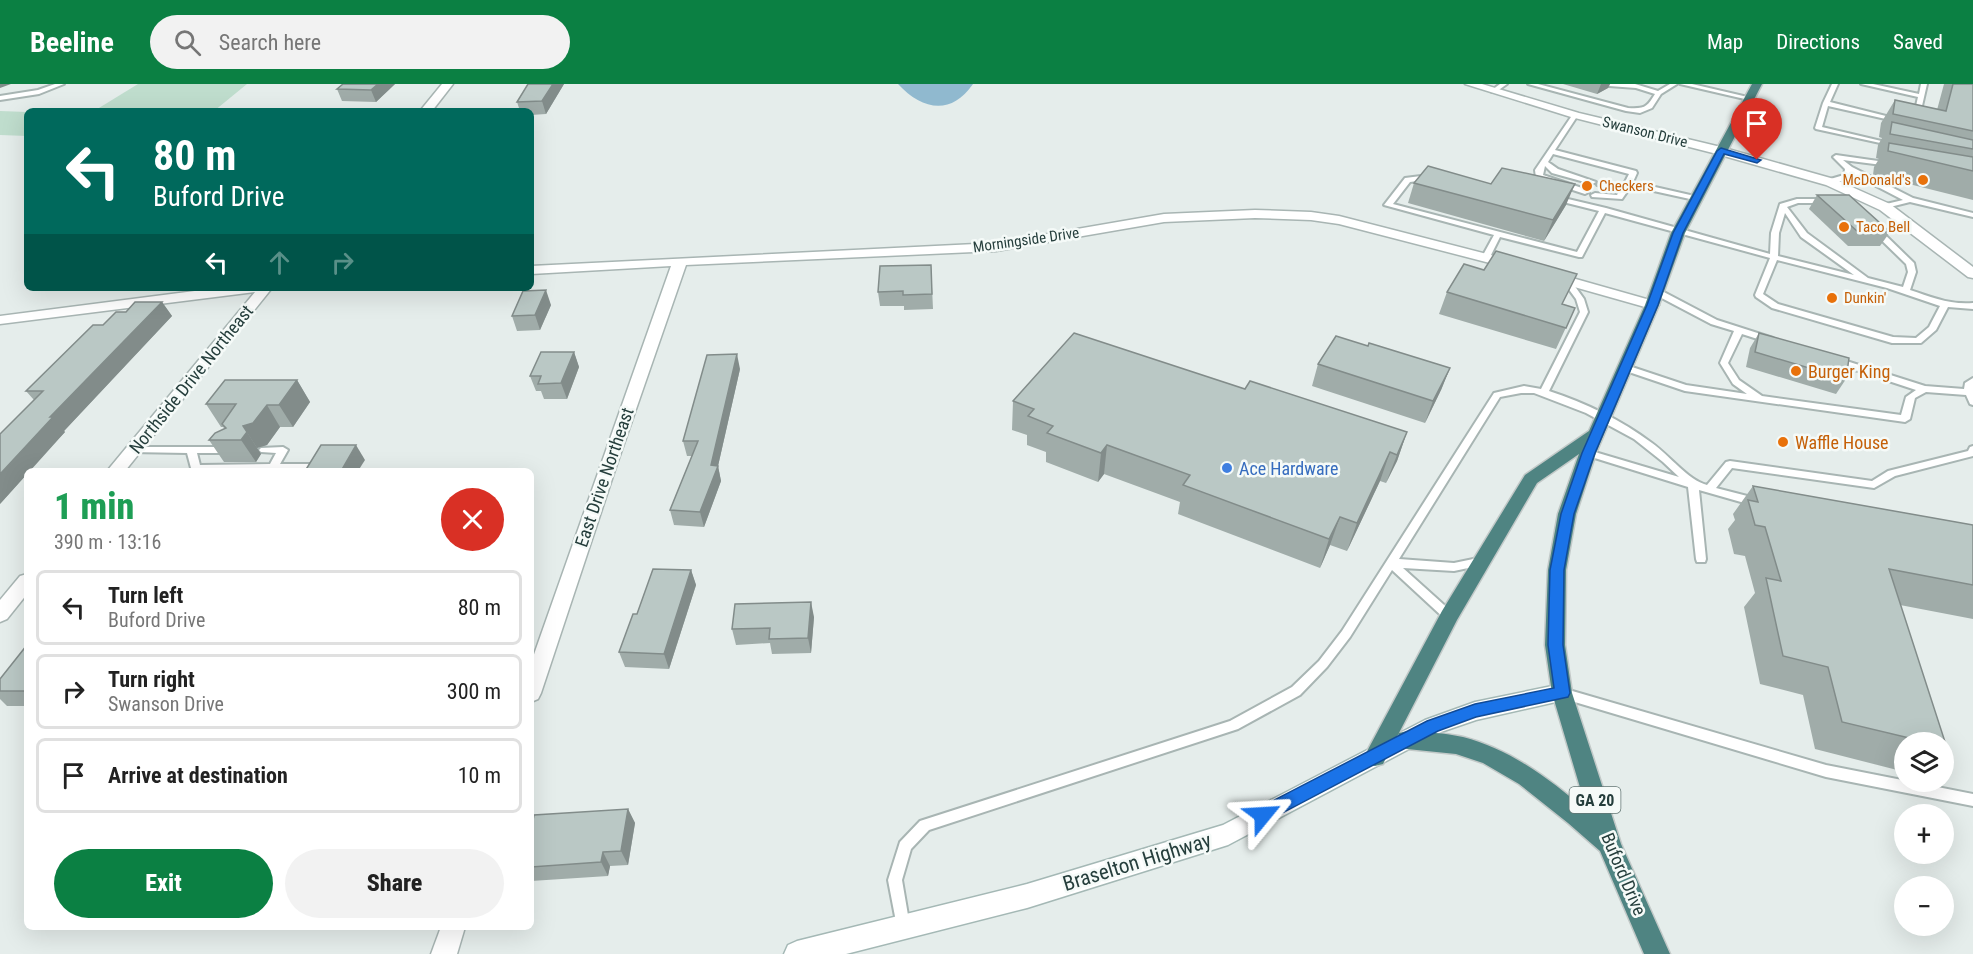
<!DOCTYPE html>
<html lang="en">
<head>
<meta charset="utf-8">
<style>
	body { margin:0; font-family:"Roboto Condensed",sans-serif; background:#f2f2f2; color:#222; height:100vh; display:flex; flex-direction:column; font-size:22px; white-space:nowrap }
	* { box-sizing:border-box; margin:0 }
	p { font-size:20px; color:#767676 }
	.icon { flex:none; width:33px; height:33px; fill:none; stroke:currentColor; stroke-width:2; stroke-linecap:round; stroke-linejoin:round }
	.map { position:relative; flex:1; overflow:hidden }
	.details { position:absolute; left:24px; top:384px; width:510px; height:462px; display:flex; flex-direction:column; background:#fff; border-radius:9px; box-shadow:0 6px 24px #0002 }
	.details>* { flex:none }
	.top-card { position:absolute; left:24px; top:24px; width:510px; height:183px; border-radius:9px; box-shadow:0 6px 24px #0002; background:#00695c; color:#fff; overflow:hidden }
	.controls { position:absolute; left:1894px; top:648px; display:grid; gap:12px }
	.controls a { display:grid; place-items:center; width:60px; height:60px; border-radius:50%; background:#fff; box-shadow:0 6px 24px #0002; font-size:30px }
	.pin { position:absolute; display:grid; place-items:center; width:51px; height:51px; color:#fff; margin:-62px -26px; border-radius:50% 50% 50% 0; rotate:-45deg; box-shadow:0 0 6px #0007 }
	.pin .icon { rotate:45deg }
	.me { position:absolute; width:66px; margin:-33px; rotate:63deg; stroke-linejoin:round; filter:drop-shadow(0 0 4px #0008) }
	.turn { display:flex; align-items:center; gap:21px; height:126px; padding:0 30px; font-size:27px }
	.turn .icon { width:78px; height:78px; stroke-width:2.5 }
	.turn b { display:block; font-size:42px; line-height:51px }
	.lanes { display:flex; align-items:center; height:57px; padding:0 30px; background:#0003; justify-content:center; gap:30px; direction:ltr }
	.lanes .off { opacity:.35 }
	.round { display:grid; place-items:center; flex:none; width:63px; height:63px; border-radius:32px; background:#f2f2f2 }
	.summary { display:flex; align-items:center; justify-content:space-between; height:102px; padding:0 30px }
	h1 { font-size:36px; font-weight:800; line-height:45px; color:#1e9e55 }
	.action { display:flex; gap:12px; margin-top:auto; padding:12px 30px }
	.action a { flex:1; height:69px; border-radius:36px; background:#0b8043; color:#fff; font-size:24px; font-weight:800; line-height:69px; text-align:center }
	.action a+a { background:#f2f2f2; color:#222 }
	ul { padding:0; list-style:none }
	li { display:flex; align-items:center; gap:18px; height:75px; margin:0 12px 9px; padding:0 18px; border:3px solid #e0e0e0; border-radius:9px }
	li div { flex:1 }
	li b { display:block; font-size:22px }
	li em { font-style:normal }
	header { display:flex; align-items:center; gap:36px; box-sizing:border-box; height:84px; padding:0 30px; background:#0b8043; color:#fff }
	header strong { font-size:28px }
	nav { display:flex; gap:33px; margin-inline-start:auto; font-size:21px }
	.search { width:420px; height:54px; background:#f2f2f2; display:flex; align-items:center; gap:15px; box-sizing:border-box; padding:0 21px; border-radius:33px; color:#767676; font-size:22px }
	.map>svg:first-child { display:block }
</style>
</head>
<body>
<header>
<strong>Beeline</strong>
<div class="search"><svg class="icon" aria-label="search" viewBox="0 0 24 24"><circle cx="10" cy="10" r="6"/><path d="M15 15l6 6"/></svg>Search here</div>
<nav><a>Map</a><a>Directions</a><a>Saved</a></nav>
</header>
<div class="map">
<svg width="1973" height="870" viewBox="0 0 1973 870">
	<rect width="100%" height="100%" fill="#e5edeb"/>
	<g fill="#bfddcd">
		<polygon points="138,0 247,0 214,27 94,27"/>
		<polygon points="0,27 27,28 27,52 0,51"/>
	</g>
	<path fill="#90b9cf" d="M898 0H973C951 32 922 26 898 0Z"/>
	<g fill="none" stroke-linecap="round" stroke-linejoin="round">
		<g stroke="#a8b5b3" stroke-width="4">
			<g id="service">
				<polygon points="55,0 64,0 39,10 0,16 0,12 38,6"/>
				<polygon points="1500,0 1507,0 1496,8 1492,8 1492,6"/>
				<path d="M1528 0H1538L1628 24C1645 25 1647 23 1655 10L1636 4 1609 2 1606 0H1635L1658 7 1670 0H1677L1661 10 1652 24 1640 29 1626 27Z"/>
				<polygon points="1680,0 1692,0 1752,14 1749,16"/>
				<polygon points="1832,0 1838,0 1830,18 1902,36 1899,38 1828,22 1822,43 1894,60 1894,62 1816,45 1815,44 1823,19"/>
				<polygon points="1861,0 1873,0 1919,10 1921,0 1927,0 1919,35 1916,37 1913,35 1918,13"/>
				<polygon points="1575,29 1578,31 1555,66 1636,87 1637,89 1633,98 1699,113 1699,117 1631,102 1622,115 1592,113 1591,111 1595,109 1617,111 1620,106 1597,101 1601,99 1623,102 1629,90 1553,70 1548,78 1558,85 1596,98 1592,100 1552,89 1545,82 1543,91 1588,106 1589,108 1585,110 1536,94 1535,86 1573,30"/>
				<polygon points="1836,71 1892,79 1894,80 1890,82 1843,76 1852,83 1913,114 1973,129 1973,133 1910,118 1882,125 1882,121 1903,116 1851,89 1850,94 1833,100 1827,100 1827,96 1844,91 1845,85 1833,73"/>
				<path d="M1429 91 1433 93 1432 95 1410 98 1393 120 1577 168 1599 127 1551 115V111L1606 124 1770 170 1771 149 1780 120 1797 115H1826L1830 117 1829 119H1798L1787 123 1807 149 1868 194 1903 203 1908 188 1906 180 1870 145 1877 143 1914 179 1916 188 1910 206C1931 213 1950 221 1973 219V225L1948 223 1936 246 1921 259H1892L1772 224 1756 213 1755 211 1770 174 1605 129 1582 173H1579L1500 153 1490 173 1486 175 1482 173 1494 151 1384 121 1405 94ZM1785 129 1801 153 1854 191 1778 172 1779 149ZM1777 176 1887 204 1940 222 1929 243 1916 254 1893 253 1778 220 1763 210Z"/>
				<path d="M1563 194H1569L1584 215 1588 228 1549 307C1586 319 1621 336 1652 359 1670 372 1688 396 1707 401L1726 378 1730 377 1872 397 1888 387 1968 367 1970 363 1973 362V372L1895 392 1874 404 1732 384 1716 404 1759 415 1760 418 1755 422 1699 406 1706 475 1705 478H1697L1696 475 1688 403 1585 371 1583 369 1588 366 1679 393 1663 378 1634 355 1586 329 1534 309H1521L1500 313 1399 475 1454 479 1483 473 1487 474 1488 477 1487 480 1454 487 1403 484 1453 529 1455 532 1453 535H1445L1392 486 1350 553 1327 583 1300 611 1238 645 929 746 911 765 902 796 910 843 908 848 903 850 898 848 888 796 900 758 920 737 1230 637 1292 603 1319 577 1342 547 1494 309 1524 302 1541 305 1580 228 1576 215 1562 196Z"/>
				<polygon points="1654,206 1660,206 1717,236 1773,254 1774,256 1770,259 1742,250 1728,279 1739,296 1762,312 1901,331 1906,313 1916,306 1834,279 1833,277 1834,275 1837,274 1925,302 1964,305 1965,299 1973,294 1973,321 1970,320 1966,311 1926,308 1915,314 1910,335 1905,338 1685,307 1623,286 1621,284 1626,281 1686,301 1747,310 1733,300 1720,279 1734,247 1711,240 1654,210"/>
				<polygon points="133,363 229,363 234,366 229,369 197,369 200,381 270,380 276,369 261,368 259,366 261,364 283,363 288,366 280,380 313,380 318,383 313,386 195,387 191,384 187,369 130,368 128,366 130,364"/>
				<polygon points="1562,604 1826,681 1973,710 1973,722 1826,693 1558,613 1556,609 1558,605"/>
			</g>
		</g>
		<g stroke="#a8b5b3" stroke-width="3">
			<g id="minor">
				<polygon points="442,0 453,0 432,27 420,27"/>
				<polygon points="1721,63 1834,95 1890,120 1973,183 1973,194 1968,193 1880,126 1826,101 1717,70 1715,67"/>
				<polygon points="1255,126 1311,128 1339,132 1518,178 1520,181 1513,185 1339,140 1311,136 1255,134 1164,138 996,167 686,181 617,380 541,609 538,615 531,618 531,579 671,182 531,190 531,182 996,159 1164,130"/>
				<polygon points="1551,188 1657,218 1659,221 1652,225 1546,195 1544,192 1546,189"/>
				<polygon points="218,204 272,204 125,387 107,387 255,208 0,240 0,232"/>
				<polygon points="27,490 27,510 7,535 0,538 0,516 20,492"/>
				<polygon points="441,843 465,843 457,870 431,870"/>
			</g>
		</g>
		<g stroke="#a8b5b3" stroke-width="3">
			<polygon id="tertiary" points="1465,0 1482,0 1579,29 1725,64 1727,67 1721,71 1571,33"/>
		</g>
		<g stroke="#a4b8b5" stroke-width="3">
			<polygon id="secondary" points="1562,600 1569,603 1572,609 1569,615 1476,636 1441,648 1228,761 1027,824 846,870 784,870 788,861 797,857 1027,800 1223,741 1425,636 1475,618"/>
		</g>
		<g stroke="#c2c9c8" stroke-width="3">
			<path id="trunk" d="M1752 0H1762L1685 149 1659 221 1596 369 1576 430 1566 486 1565 561 1572 609 1621 760 1670 870H1644L1600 767 1568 739 1519 700 1483 679 1456 670 1407 665 1399 663 1396 656 1399 649 1407 647C1426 648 1445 649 1463 653 1510 665 1550 695 1587 727L1552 609 1545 561 1548 486 1558 430 1579 370 1537 399 1457 536 1383 680 1375 682 1367 680 1364 673 1442 527 1525 391 1589 347 1645 221 1671 149Z"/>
		</g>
		<use href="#service" fill="#fff" fill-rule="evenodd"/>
		<use href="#minor" fill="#fff" fill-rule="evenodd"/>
		<use href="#tertiary" fill="#fff" fill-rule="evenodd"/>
		<use href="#secondary" fill="#fff" fill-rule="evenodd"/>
		<use href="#trunk" fill="#4f8482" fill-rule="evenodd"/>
	</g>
	<g fill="#a0aca9">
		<polygon points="343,0 395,0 376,18 342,17 337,5"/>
		<polygon points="528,0 564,0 546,30 531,31 531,27 520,27 517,18"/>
		<polygon points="1563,0 1610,0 1608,4 1597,10"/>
		<polygon points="1944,0 1973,0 1973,116 1873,91 1874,83 1879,75 1876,74 1878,61 1882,54 1879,53 1881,39 1895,16 1937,26"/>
		<polygon points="1414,99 1491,100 1566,121 1544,157 1408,119"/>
		<polygon points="1817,111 1890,148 1880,162 1848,162 1809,125"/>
		<polygon points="931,181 933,225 904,226 904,222 880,222 878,208"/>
		<polygon points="1484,186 1563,221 1575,224 1556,265 1439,230 1447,208"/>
		<polygon points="162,218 172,232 64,347 65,348 27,387 27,390 0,420 34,316 26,307 103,241 126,228"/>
		<polygon points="551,221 540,246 517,247 512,232"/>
		<polygon points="1759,249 1846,295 1836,310 1746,283 1750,264"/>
		<polygon points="1368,262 1450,284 1441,306 1425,339 1312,302 1318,280"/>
		<polygon points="574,268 579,283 567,315 544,315 541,307 536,307 530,292"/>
		<polygon points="740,285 718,382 721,397 704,443 674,441 670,426 692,372 687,372 683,357"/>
		<polygon points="297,296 310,318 293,343 280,343 267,361 257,364 261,370 256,378 224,378 209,356 225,345 223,343 221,343 206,320"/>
		<polygon points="1245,305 1407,348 1397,377 1386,399 1380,397 1347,467 1330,461 1320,484 1178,430 1180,418 1104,390 1098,398 1046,378 1046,368 1027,361 1027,351 1012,346 1013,317"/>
		<polygon points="1753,402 1973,441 1973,535 1900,521 1947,664 1944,667 1944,658 1905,658 1905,688 1815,665 1803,611 1760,600 1744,523 1755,509 1745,472 1734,470 1728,445 1735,436 1733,430"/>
		<polygon points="691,486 696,501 669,585 625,583 619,568"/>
		<polygon points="814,533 811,569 772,570 770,559 736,561 732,545"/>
		<polygon points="27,561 27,622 7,622 0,615 0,595"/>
		<polygon points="628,725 635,739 628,781 610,782 608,792 531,797 531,746"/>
	</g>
	<g fill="#828c8a">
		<polygon points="0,0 11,0 0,4"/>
		<polygon points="378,0 395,0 376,18 371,6"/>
		<polygon points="553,0 564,0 546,30 542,17"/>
		<polygon points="1601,0 1610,0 1608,4 1597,10"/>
		<polygon points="1575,100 1566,121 1544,157 1553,136"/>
		<polygon points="546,206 551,221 540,246 535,231"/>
		<polygon points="162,218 172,232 64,347 65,348 30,387 27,387 27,390 0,420 0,390 50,333"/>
		<polygon points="574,268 579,283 567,315 561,299"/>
		<polygon points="737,270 740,285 718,382 721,397 704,443 700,428"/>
		<polygon points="1450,284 1441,306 1425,339 1433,317"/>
		<polygon points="297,296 310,318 293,343 279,321"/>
		<polygon points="267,321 280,343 267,361 257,364 243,342"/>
		<polygon points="247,348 261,370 256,378 241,356"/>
		<polygon points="1407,348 1397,377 1386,399 1397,371"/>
		<polygon points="356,361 365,376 358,387 341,387"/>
		<polygon points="1107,361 1104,390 1098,398 1101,369"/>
		<polygon points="1390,368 1380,397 1347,467 1357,439"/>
		<polygon points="1340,433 1330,461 1320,484 1329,455"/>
		<polygon points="691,486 696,501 669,585 664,570"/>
		<polygon points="811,518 814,533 811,569 808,554"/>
		<polygon points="628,725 635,739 628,781 621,767"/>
		<polygon points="603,768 610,782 608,792 601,778"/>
	</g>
	<g fill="#bac8c5" stroke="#828c8a" stroke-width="1.5">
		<polygon points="343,0 378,0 371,6 337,5"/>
		<polygon points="528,0 553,0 542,17 517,18"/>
		<polygon points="1953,0 1973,0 1973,47 1893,30 1895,16 1946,27"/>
		<polygon points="1892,38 1973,56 1973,65 1890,50"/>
		<polygon points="1889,59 1973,73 1973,87 1888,67"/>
		<polygon points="1428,82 1491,100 1502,84 1575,100 1553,136 1414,99"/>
		<polygon points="1817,111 1849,111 1890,148 1857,147"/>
		<polygon points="1496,167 1577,190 1562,220 1575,224 1566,244 1447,208 1464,180 1484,186"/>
		<polygon points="931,181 932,210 903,211 903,207 878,208 880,182"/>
		<polygon points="546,206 535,231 512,232 523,207"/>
		<polygon points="135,218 162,218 50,333 53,333 0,390 0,350 43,307 26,307 93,241 103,241 116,228 126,228"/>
		<polygon points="1074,249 1245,305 1250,297 1407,348 1397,371 1390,368 1357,439 1340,433 1329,455 1183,401 1190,391 1107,361 1101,369 1047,349 1053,342 1028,332 1034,325 1013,317"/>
		<polygon points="1759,249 1849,274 1846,295 1755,268"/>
		<polygon points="1336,252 1368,262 1369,259 1450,284 1433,317 1318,280"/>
		<polygon points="541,268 574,268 561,299 538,300 541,292 530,292"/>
		<polygon points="737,270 711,381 718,382 700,428 670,426 698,357 683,357 707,271"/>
		<polygon points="225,296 297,296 279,321 267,321 253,339 243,342 247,348 241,356 209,356 215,349 226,344 222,340 236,320 206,320"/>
		<polygon points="321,361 356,361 341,387 305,387"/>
		<polygon points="1753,402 1973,441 1973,501 1889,485 1947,664 1944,663 1944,658 1926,658 1842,638 1828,583 1783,572 1766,494 1781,497 1765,443 1755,441 1748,416 1758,418"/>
		<polygon points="653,485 691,486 664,570 619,568 633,530 637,530"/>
		<polygon points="811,518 808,554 769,555 770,544 732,545 735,520"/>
		<polygon points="27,561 27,607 0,607 0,595"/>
		<polygon points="628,725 621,767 603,768 601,778 531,783 531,746 534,731"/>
	</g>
	<polygon fill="#1a73e8" stroke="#114b97" stroke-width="1.5" points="1721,64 1761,76 1757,79 1724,70 1683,149 1658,221 1595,369 1574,430 1564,486 1563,561 1570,609 1568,613 1476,633 1438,647 1269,736 1263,739 1257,736 1255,731 1257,725 1427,637 1475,620 1554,604 1548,561 1550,486 1561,430 1582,369 1647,221 1673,149 1717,67"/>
	<g fill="#e8710a" stroke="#f5faf8" stroke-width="2">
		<circle cx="1923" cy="96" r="6"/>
		<circle cx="1587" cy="102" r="6"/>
		<circle cx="1844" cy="143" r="6"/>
		<circle cx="1832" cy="214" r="6"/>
		<circle cx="1796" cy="287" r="6"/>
		<circle cx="1783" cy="358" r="6"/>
	</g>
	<circle fill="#3f7fe0" stroke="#f5faf8" stroke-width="2" cx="1227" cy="384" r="6"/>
	<g text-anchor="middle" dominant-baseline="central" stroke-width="5" stroke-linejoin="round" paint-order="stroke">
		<g font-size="15" fill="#253e3c" stroke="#f5faf8">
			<text transform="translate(1645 48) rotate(14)">Swanson Drive</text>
			<text transform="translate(1026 156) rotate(-8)">Morningside Drive</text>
		</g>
		<g font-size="15" fill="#c56008" stroke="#f5faf8" text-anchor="start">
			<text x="1911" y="96" text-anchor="end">McDonald's</text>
			<text x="1599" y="102">Checkers</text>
			<text x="1856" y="143">Taco Bell</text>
			<text x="1844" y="214">Dunkin'</text>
		</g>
		<rect fill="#f5faf8" stroke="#637674" stroke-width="1.5" x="1569.5" y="703" width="51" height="26" rx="4.5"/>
		<g font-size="16" font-weight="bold" fill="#253e3c">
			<text x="1595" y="716">GA 20</text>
		</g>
		<g font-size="18" fill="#c56008" stroke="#f5faf8" text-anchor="start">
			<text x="1808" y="287">Burger King</text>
			<text x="1795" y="358">Waffle House</text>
		</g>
		<g font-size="18" fill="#253e3c" stroke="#f5faf8">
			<text transform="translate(191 295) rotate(-51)">Northside Drive Northeast</text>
			<text transform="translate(604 393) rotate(-71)">East Drive Northeast</text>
			<text transform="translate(1624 790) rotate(67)">Buford Drive</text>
		</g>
		<g font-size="18" fill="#366cbe" stroke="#f5faf8" text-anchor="start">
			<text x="1239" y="384">Ace Hardware</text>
		</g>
		<g font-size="21" fill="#253e3c" stroke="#f5faf8">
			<text transform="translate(1137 778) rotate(-17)">Braselton Highway</text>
		</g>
	</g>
</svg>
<div class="controls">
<a><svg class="icon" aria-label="layers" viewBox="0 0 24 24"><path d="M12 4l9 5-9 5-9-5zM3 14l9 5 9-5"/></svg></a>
<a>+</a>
<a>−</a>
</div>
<div class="pin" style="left:1757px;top:76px;background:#d93025"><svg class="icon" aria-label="arrive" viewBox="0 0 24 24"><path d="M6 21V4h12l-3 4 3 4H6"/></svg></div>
<svg class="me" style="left:1263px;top:731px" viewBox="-20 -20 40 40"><path d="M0-17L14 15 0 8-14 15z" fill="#1a73e8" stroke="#fff" stroke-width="4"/></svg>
<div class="top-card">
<div class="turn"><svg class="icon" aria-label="left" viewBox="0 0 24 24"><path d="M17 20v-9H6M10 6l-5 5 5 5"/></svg><div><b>80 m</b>Buford Drive</div></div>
<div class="lanes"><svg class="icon" aria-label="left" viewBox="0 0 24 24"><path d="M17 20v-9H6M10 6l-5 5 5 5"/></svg><svg class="icon off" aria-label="ahead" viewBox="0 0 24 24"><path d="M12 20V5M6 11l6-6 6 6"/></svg><svg class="icon off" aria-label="right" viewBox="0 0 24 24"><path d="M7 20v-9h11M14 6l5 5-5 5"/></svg></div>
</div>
<section class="details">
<div class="summary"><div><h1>1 min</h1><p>390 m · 13:16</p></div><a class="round" style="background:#d93025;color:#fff"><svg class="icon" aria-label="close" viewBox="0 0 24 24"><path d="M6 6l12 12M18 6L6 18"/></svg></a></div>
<ul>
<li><svg class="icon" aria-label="left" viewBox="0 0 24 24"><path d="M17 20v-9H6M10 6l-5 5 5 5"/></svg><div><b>Turn left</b><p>Buford Drive</p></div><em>80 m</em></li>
<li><svg class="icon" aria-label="right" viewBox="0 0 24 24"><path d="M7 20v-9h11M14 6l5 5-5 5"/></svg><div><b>Turn right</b><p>Swanson Drive</p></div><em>300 m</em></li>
<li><svg class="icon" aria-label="arrive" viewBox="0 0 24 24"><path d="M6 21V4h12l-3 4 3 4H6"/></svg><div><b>Arrive at destination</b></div><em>10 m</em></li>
</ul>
<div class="action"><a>Exit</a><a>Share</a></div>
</section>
</div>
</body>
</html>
